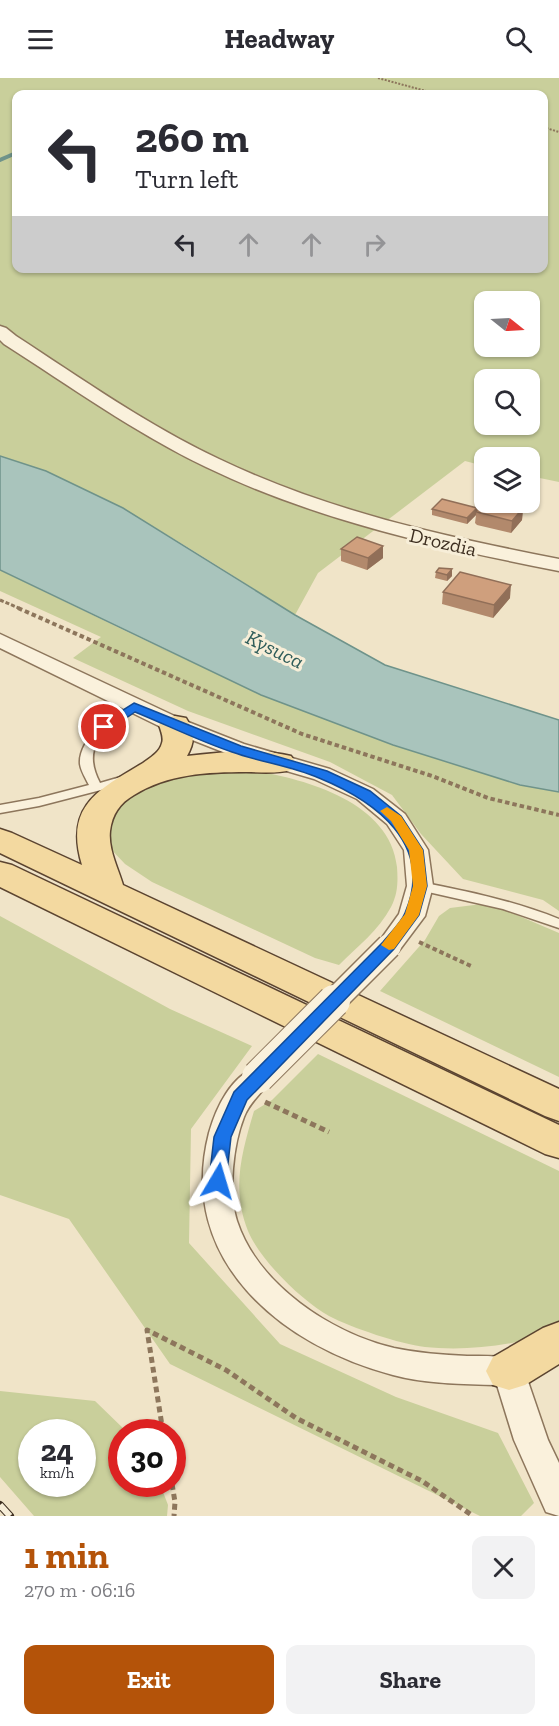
<!DOCTYPE html>
<html lang="en">
<head>
<meta charset="utf-8">
<style>
	body { margin:0; font-family:"Zilla Slab",serif; background:#f2f2f3; color:#2b2b33; height:100vh; display:flex; flex-direction:column; font-size:22px; white-space:nowrap }
	* { box-sizing:border-box; margin:0 }
	p { font-size:20px; color:#7c7c81 }
	.icon { flex:none; width:33px; height:33px; fill:none; stroke:currentColor; stroke-width:2; stroke-linecap:round; stroke-linejoin:round }
	.map { position:relative; height:1438px; overflow:hidden }
	.details { display:flex; flex-direction:column; background:#fff; flex:1 }
	.details>* { flex:none }
	.top-card { position:absolute; left:12px; top:12px; width:536px; height:183px; border-radius:12px; box-shadow:0 2px 4px #0004; background:#fff; color:#2b2b33; overflow:hidden }
	.needle { width:39px; rotate:108deg }
	.buttons { position:absolute; left:474px; top:213px; display:grid; gap:12px }
	.buttons a { display:grid; place-items:center; width:66px; height:66px; border-radius:12px; background:#fff; box-shadow:0 2px 4px #0004; font-size:30px }
	.speed { position:absolute; left:18px; top:1341px; display:flex; gap:12px; font-size:30px; font-weight:700; text-align:center }
	.speed>* { display:grid; place-content:center; width:78px; height:78px; border-radius:50%; background:#fff; box-shadow:0 2px 4px #0004; line-height:1 }
	.speed small { font-size:15px; font-weight:400 }
	.speed .limit { border:9px solid #d22; background:#fff; color:#111 }
	.pin { position:absolute; display:grid; place-items:center; width:51px; height:51px; color:#fff; margin:-26px; border:3px solid #fff; border-radius:50%; box-shadow:0 2px 6px #0007 }
	.me { position:absolute; width:66px; margin:-33px; rotate:7deg; stroke-linejoin:round; filter:drop-shadow(0 0 4px #0008) }
	.turn { display:flex; align-items:center; gap:21px; height:126px; padding:0 24px; font-size:27px }
	.turn .icon { width:78px; height:78px; stroke-width:2.5 }
	.turn b { display:block; font-size:42px; line-height:51px }
	.lanes { display:flex; align-items:center; height:57px; padding:0 24px; background:#0003; justify-content:center; gap:30px; direction:ltr }
	.lanes .off { opacity:.35 }
	.round { display:grid; place-items:center; flex:none; width:63px; height:63px; border-radius:12px; background:#f2f2f3 }
	.summary { display:flex; align-items:center; justify-content:space-between; height:102px; padding:0 24px }
	h1 { font-size:36px; font-weight:800; line-height:45px; color:#b45309 }
	.cta { display:flex; gap:12px; margin-top:auto; padding:12px 24px }
	.cta a { flex:1; height:69px; border-radius:12px; background:#b45309; color:#fff; font-size:24px; font-weight:800; line-height:69px; text-align:center }
	.cta a+a { background:#f2f2f3; color:#2b2b33 }
	header { display:flex; justify-content:space-between; align-items:center; height:78px; padding:0 24px; background:#fff; font-size:27px; font-weight:800 }
	.map>svg:first-child { display:block }
</style>
</head>
<body>
<header><svg class="icon" aria-label="menu" viewBox="0 0 24 24"><path d="M4 6h16M4 12h16M4 18h16"/></svg>Headway<svg class="icon" aria-label="search" viewBox="0 0 24 24"><circle cx="10" cy="10" r="6"/><path d="M15 15l6 6"/></svg></header>
<div class="map">
<svg width="559" height="1438" viewBox="0 0 559 1438">
	<rect width="100%" height="100%" fill="#f0e4c8"/>
	<g fill="#c9cf9b" fill-rule="evenodd">
		<path d="M0 0H559V404L530 398V380H484V388L465 383 318 495 295 537C199 477 109 413 0 378ZM16 16H543V190H16ZM484 224H530V268H484ZM484 302H530V346H484Z"/>
		<path d="M0 492C142 561 282 632 432 679 475 693 516 706 559 714V833L543 822 463 801 421 756 392 717 330 684 188 633 73 580 101 559 0 513Z"/>
		<path d="M251 692C304 701 390 723 397 789 398 803 398 816 391 829 379 852 357 869 339 887L315 880 152 804 125 786 108 768V748L116 731 131 712 191 693Z"/>
		<polygon points="482,826 503,831 559,855 559,999 380,913 425,862 439,838 450,830"/>
		<polygon points="0,838 170,931 252,968 191,1051 189,1165 280,1266 396,1319 498,1355 534,1425 521,1438 480,1438 170,1286 69,1141 0,1117"/>
		<path d="M318 976 559 1093V1248C526 1269 463 1273 425 1269 400 1266 352 1250 329 1238 302 1223 260 1182 248 1153 231 1110 242 1074 254 1033L272 1022Z"/>
		<path d="M0 1313 95 1323 127 1354H122V1406H160L168 1427 167 1438H34L0 1399ZM82 1354V1406H32V1354Z"/>
	</g>
	<polygon fill="#a9c4bc" stroke="#6f938a" stroke-width="1.5" points="0,378 46,393 123,430 295,537 385,587 559,642 559,714 520,707 393,667 261,617 0,492"/>
	<g fill="none" stroke-linecap="round" stroke-linejoin="round">
		<polyline stroke="#6f938a" stroke-width="4" points="0,82 16,75"/>
		<g stroke="#8d765c" stroke-width="3">
			<g id="lane">
				<path d="M134 626 140 629 138 631C108 651 79 665 100 705L124 698 128 699 130 702 128 705 39 728 0 735V727L39 720 89 707C86 701 81 693 80 686 78 662 113 632 134 626Z"/>
				<path d="M420 804C467 813 514 823 559 841V850L503 831 415 811 414 808 415 805Z"/>
			</g>
		</g>
		<g stroke="#8d765c" stroke-width="3">
			<g id="street">
				<path d="M0 248 6 250 16 258C82 301 147 347 219 381 327 433 442 458 559 481V493C438 469 318 443 206 389 135 355 70 308 4 266L0 262Z"/>
				<polygon points="0,556 183,642 244,666 330,691 373,711 405,736 428,772 433,808 425,838 398,874 389,877 380,874 376,868 399,836 407,808 404,772 387,746 357,721 314,701 228,676 167,652 0,570"/>
				<path d="M258 989 268 992 272 999C264 1014 250 1023 244 1039 233 1067 228 1114 237 1143 258 1207 331 1255 394 1270 418 1275 443 1277 467 1278 485 1278 503 1277 521 1283L548 1362 559 1385V1438L546 1434 514 1362 497 1307C462 1306 426 1306 393 1297 282 1268 176 1182 209 1055 216 1030 231 997 258 989Z"/>
			</g>
		</g>
		<g stroke="#5b4430" stroke-width="3">
			<g id="primary">
				<path d="M175 638 186 640C195 654 195 664 187 678 220 674 259 670 291 678L296 685 291 692C276 696 261 694 246 694 207 694 168 696 134 717 120 725 112 736 110 753 108 771 118 790 123 807L559 1011V1043L545 1038 0 775V751L12 755 82 787C64 728 98 712 143 685 150 680 160 674 162 665 164 660 161 653 159 647L164 640Z"/>
				<polygon points="0,784 12,787 559,1047 559,1080 545,1076 0,809"/>
				<polygon points="559,1244 559,1286 525,1307 509,1312 493,1307 486,1293 493,1279 543,1250"/>
			</g>
		</g>
		<g stroke="#8d765c" stroke-width="2" stroke-dasharray="2 1.5" stroke-linecap="butt">
			<polyline points="378,0 437,16"/>
			<polyline points="543,49 559,54"/>
		</g>
		<polyline stroke="#8d765c" stroke-width="3" stroke-dasharray="4 2" stroke-linecap="butt" points="0,522 21,531"/>
		<g stroke="#8d765c" stroke-width="4" stroke-dasharray="4.5 3" stroke-linecap="butt">
			<polyline points="18,530 302,656 432,698 488,720 559,737"/>
			<polyline points="419,864 471,888"/>
		</g>
		<g stroke="#8d765c" stroke-width="5" stroke-dasharray="6 4" stroke-linecap="butt">
			<polyline points="265,1024 329,1054"/>
			<polyline points="163,1354 147,1252 226,1292 296,1340 422,1403 473,1438"/>
			<polyline points="172,1406 175,1424 174,1438"/>
		</g>
		<use href="#lane" fill="#faf1dc" fill-rule="evenodd"/>
		<use href="#street" fill="#faf1dc" fill-rule="evenodd"/>
		<use href="#primary" fill="#f3d9a0" fill-rule="evenodd"/>
		<g stroke="#3d2e20" stroke-width="8">
			<polyline id="rail" points="0,1427 10,1438"/>
		</g>
		<use href="#rail" stroke="#f7eed8" stroke-width="6" stroke-dasharray="17" stroke-linecap="butt"/>
		<g stroke="#8d765c" stroke-width="27" stroke-linecap="butt">
			<polyline id="street-bridge-far1" points="332,925 389,868"/>
		</g>
		<g stroke="#8d765c" stroke-width="34" stroke-linecap="butt">
			<polyline id="street-bridge" points="258,999 334,923"/>
		</g>
		<use href="#street-bridge-far1" stroke="#faf1dc" stroke-width="24"/>
		<use href="#street-bridge" stroke="#faf1dc" stroke-width="32"/>
	</g>
	<g fill="#b2896c">
		<polygon points="492,427 523,430 522,442 511,455 477,447 475,445 476,437 467,446 432,437 432,431 477,430 476,433"/>
		<polygon points="383,468 383,480 367,492 341,483 341,471"/>
		<polygon points="436,494 452,498 447,503 435,500"/>
		<polygon points="443,514 510,520 493,540 442,526"/>
	</g>
	<g fill="#916f58">
		<polygon points="477,430 476,437 467,446 467,440"/>
		<polygon points="523,430 522,442 511,455 512,443"/>
		<polygon points="383,468 383,480 367,492 368,480"/>
		<polygon points="452,491 452,498 447,503 447,497"/>
		<polygon points="511,507 510,520 493,540 494,527"/>
	</g>
	<g fill="#cf9f7d" stroke="#916f58" stroke-width="1.5">
		<polygon points="442,421 477,430 467,440 432,431"/>
		<polygon points="494,424 500,424 523,430 512,443 477,434 476,433 485,425 492,427"/>
		<polygon points="357,459 383,468 368,480 341,471"/>
		<polygon points="439,490 452,491 447,497 436,494"/>
		<polygon points="460,494 511,507 494,527 443,514"/>
	</g>
	<path fill="#1a73e8" stroke="#114b97" stroke-width="1.5" d="M134 625 241 668 327 693 370 713 401 738 423 772 427 808 419 837 394 871 247 1022 231 1059 226 1103 224 1107 218 1109 212 1107 209 1103 214 1059 234 1014 383 864C390 855 401 845 405 835 435 766 375 723 319 700 291 688 260 684 232 674 199 663 167 647 135 634L108 652H99L97 649 99 647Z"/>
	<polygon fill="#f59e0b" points="387,729 401,738 423,772 427,808 419,837 394,871 389,872 381,867 405,836 413,808 409,772 391,743 380,733"/>
	<g text-anchor="middle" dominant-baseline="central" stroke-width="6" stroke-linejoin="round" paint-order="stroke">
		<g font-size="20" fill="#3d2e20" stroke="#f7eed8">
			<text transform="translate(443 464) rotate(13)">Drozdia</text>
		</g>
		<g font-size="21" font-style="italic" fill="#2f5d5a" stroke="#f7eed8">
			<text transform="translate(275 571) rotate(26)">Kysuca</text>
		</g>
	</g>
</svg>
<div class="buttons">
<a><svg class="needle" viewBox="-14 -14 28 28"><path d="M0-13l5 13h-10z" fill="#e53935"/><path d="M0 13l5-13h-10z" fill="#7c7c81"/></svg></a>
<a><svg class="icon" aria-label="search" viewBox="0 0 24 24"><circle cx="10" cy="10" r="6"/><path d="M15 15l6 6"/></svg></a>
<a><svg class="icon" aria-label="layers" viewBox="0 0 24 24"><path d="M12 4l9 5-9 5-9-5zM3 14l9 5 9-5"/></svg></a>
</div>
<div class="speed"><div>24<small>km/h</small></div><div class="limit">30</div></div>
<div class="pin" style="left:104px;top:649px;background:#d93025"><svg class="icon" aria-label="arrive" viewBox="0 0 24 24"><path d="M6 21V4h12l-3 4 3 4H6"/></svg></div>
<svg class="me" style="left:218px;top:1103px" viewBox="-20 -20 40 40"><path d="M0-17L14 15 0 8-14 15z" fill="#1a73e8" stroke="#fff" stroke-width="4"/></svg>
<div class="top-card">
<div class="turn"><svg class="icon" aria-label="left" viewBox="0 0 24 24"><path d="M17 20v-9H6M10 6l-5 5 5 5"/></svg><div><b>260 m</b>Turn left</div></div>
<div class="lanes"><svg class="icon" aria-label="left" viewBox="0 0 24 24"><path d="M17 20v-9H6M10 6l-5 5 5 5"/></svg><svg class="icon off" aria-label="ahead" viewBox="0 0 24 24"><path d="M12 20V5M6 11l6-6 6 6"/></svg><svg class="icon off" aria-label="ahead" viewBox="0 0 24 24"><path d="M12 20V5M6 11l6-6 6 6"/></svg><svg class="icon off" aria-label="right" viewBox="0 0 24 24"><path d="M7 20v-9h11M14 6l5 5-5 5"/></svg></div>
</div>
</div>
<section class="details">
<div class="summary"><div><h1>1 min</h1><p>270 m · 06:16</p></div><a class="round"><svg class="icon" aria-label="close" viewBox="0 0 24 24"><path d="M6 6l12 12M18 6L6 18"/></svg></a></div>
<div class="cta"><a>Exit</a><a>Share</a></div>
</section>
</body>
</html>
